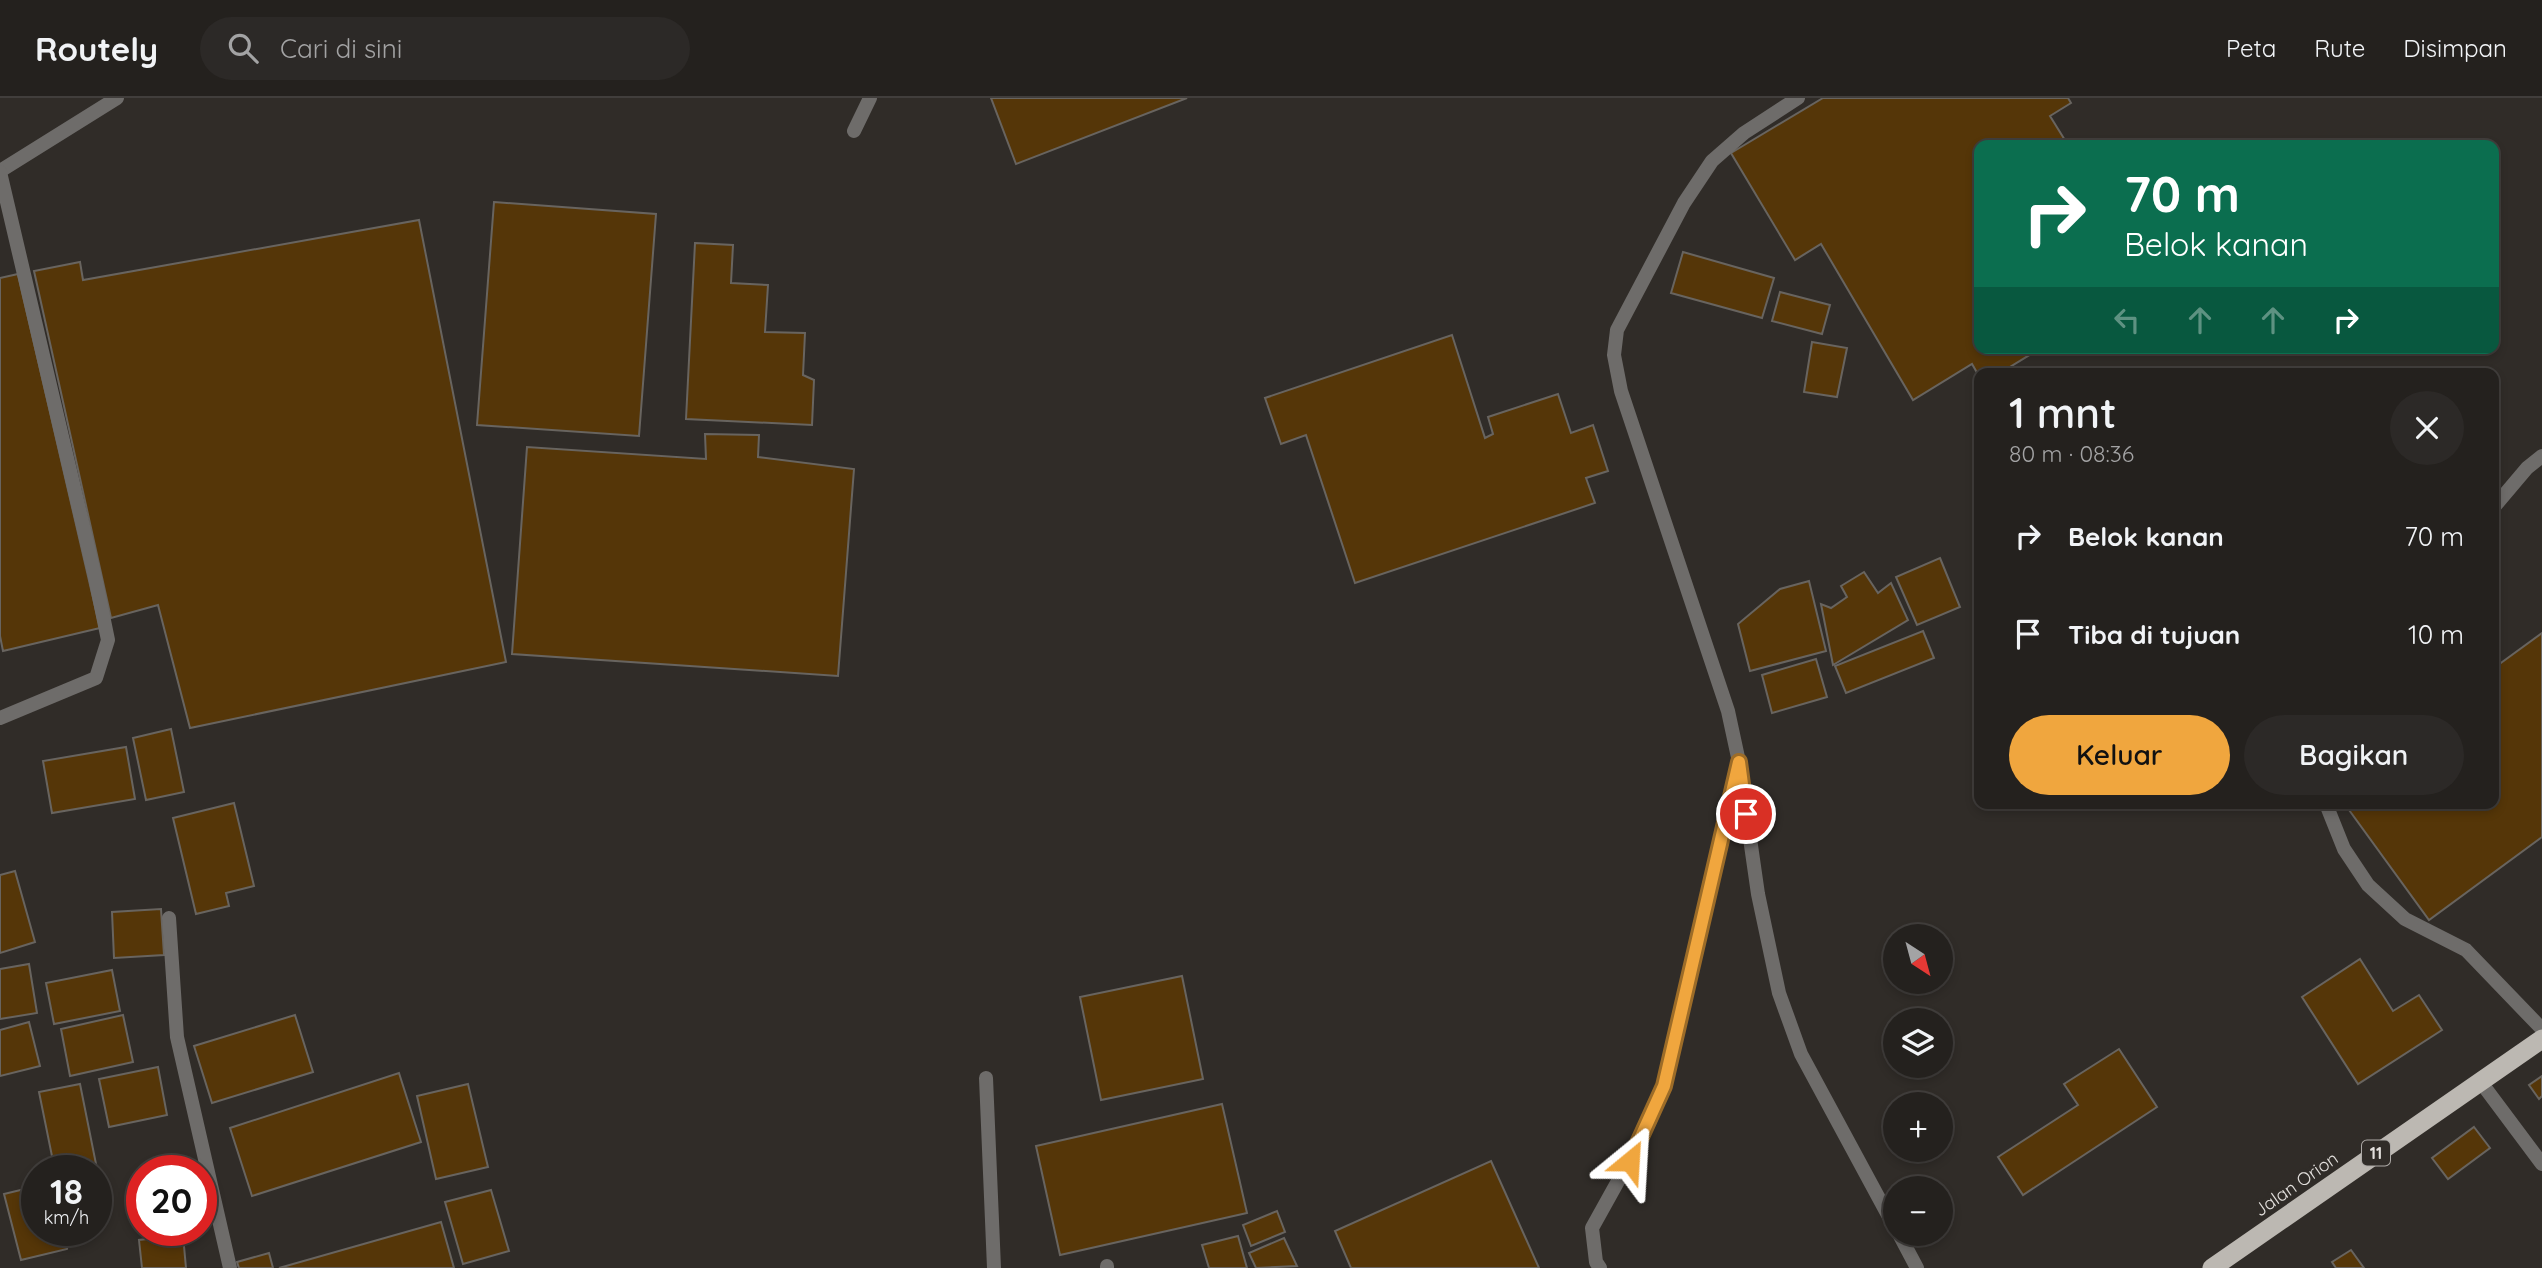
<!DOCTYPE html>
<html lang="id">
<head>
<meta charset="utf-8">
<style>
	body { margin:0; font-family:Quicksand,sans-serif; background:#2c2927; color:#f1f3f6; height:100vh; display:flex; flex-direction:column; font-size:26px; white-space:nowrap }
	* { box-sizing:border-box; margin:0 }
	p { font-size:23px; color:#a3a3a4 }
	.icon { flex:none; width:38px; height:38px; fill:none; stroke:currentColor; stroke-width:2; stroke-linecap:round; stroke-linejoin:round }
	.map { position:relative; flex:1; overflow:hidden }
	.sheet { position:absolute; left:1974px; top:270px; width:525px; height:441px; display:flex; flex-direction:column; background:#24211e; border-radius:14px; box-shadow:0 4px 10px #0003,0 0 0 2px #413e3c }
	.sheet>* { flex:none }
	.banner { position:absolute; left:1974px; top:42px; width:525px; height:214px; border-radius:14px; box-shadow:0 4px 10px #0003,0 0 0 2px #413e3c; background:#0b6e4f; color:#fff; overflow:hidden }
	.needle { width:46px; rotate:144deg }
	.tools { position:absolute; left:1883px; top:826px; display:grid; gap:14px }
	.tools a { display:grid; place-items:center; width:70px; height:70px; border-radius:50%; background:#24211e; box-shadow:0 4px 10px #0003,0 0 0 2px #413e3c; font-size:35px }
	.speed { position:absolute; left:21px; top:1057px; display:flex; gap:14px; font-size:35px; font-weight:700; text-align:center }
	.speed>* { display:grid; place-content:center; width:91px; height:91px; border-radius:50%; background:#24211e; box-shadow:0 4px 10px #0003,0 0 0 2px #413e3c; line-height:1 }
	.speed small { font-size:18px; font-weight:400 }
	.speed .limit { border:10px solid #d22; background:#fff; color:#111 }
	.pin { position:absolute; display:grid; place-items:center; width:60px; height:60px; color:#fff; margin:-30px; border:4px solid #fff; border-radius:50%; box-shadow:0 2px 7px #0007 }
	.me { position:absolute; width:77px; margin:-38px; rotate:27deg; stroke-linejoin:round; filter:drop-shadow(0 0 5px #0008) }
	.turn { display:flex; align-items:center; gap:24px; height:147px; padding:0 35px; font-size:32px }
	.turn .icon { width:91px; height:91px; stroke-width:2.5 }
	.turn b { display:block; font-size:49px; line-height:60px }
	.lanes { display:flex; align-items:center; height:66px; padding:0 35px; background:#0003; justify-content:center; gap:35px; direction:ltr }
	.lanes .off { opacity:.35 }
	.round { display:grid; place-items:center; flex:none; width:74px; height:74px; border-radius:37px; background:#2c2927 }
	.head { display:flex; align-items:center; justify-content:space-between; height:119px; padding:0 35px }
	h1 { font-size:42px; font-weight:600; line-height:52px }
	.cta { display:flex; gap:14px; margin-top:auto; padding:14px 35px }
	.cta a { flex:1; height:80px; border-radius:42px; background:#f0a63e; color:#111; font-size:28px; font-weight:600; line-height:80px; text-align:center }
	.cta a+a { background:#2c2927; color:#f1f3f6 }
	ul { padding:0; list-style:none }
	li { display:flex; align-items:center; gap:21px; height:98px; padding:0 35px }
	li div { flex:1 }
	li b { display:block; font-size:26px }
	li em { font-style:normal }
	header { display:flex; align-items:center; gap:42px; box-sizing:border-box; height:98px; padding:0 35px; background:#24211e; border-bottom:2px solid #413e3c }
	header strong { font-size:33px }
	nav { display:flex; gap:38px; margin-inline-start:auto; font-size:24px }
	.search { width:490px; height:63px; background:#2c2927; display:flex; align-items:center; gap:18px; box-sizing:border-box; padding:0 24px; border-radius:38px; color:#a3a3a4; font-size:26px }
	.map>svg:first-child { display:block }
</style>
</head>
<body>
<header>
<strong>Routely</strong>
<div class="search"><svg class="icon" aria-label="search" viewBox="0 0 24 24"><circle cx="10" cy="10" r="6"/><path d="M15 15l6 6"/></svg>Cari di sini</div>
<nav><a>Peta</a><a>Rute</a><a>Disimpan</a></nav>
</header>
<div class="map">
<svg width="2542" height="1170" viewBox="0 0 2542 1170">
	<rect width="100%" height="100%" fill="#302c28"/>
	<g fill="#553608" stroke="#68645f" stroke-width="2">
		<polygon points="991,0 1187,0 1016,66"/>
		<polygon points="1823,0 2068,0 2071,5 2050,18 2068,47 1979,47 1979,250 2041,250 2000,275 1979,275 1979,278 1972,266 1913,302 1821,146 1795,162 1731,55"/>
		<polygon points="494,104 656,116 639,338 477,327"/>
		<polygon points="419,122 506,564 190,630 158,507 111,520 34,173 80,164 83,182"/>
		<polygon points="695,145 733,147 731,185 768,187 765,234 805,235 803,277 814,282 812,327 686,321"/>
		<polygon points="1683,154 1774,180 1762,220 1671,195"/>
		<polygon points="18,176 100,530 3,553 0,538 0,180"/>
		<polygon points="1780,194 1830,207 1822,236 1772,223"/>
		<polygon points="1452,237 1485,340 1493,336 1488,319 1558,296 1571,335 1593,327 1608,373 1586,380 1595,405 1355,485 1306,337 1281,346 1265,300"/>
		<polygon points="1812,244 1847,250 1837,299 1804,294"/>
		<polygon points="705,336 759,337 758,359 854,371 838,578 512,556 527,349 706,361"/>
		<polygon points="1940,460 1960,509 1917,527 1896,479"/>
		<polygon points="1864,474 1878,495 1891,485 1908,522 1833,567 1821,506 1831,510 1847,499 1841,488"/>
		<polygon points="1809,483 1826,553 1750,573 1738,526 1780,491"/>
		<polygon points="1923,533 1934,560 1846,595 1835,568"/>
		<polygon points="2542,535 2542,739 2429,822 2344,705 2494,705 2494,570"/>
		<polygon points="1816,561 1827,599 1772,615 1762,577"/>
		<polygon points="171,631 184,694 146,702 133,640"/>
		<polygon points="126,649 135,701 52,715 43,663"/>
		<polygon points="234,705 254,788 226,795 229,808 196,816 173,720"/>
		<polygon points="15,773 35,844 0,855 0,777"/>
		<polygon points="161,811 164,857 114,860 112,814"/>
		<polygon points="2360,861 2393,913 2419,897 2442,932 2358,986 2302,899"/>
		<polygon points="29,866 37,915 0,921 0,871"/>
		<polygon points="112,872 120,913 54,926 46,885"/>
		<polygon points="1182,878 1203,981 1101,1002 1080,899"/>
		<polygon points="123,917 133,964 70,978 61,931"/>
		<polygon points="295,917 313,974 212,1005 194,948"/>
		<polygon points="29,924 40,968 0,978 0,932"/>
		<polygon points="2119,951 2157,1009 2023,1097 1998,1059 2078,1007 2064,986"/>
		<polygon points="158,969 167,1017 109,1029 99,981"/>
		<polygon points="399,975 421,1044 252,1098 230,1030"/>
		<polygon points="2542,978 2542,998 2539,1001 2529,987"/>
		<polygon points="80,986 103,1101 96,1103 96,1073 55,1073 39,994"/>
		<polygon points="468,986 488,1069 436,1081 417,998"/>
		<polygon points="1222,1006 1247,1115 1060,1157 1036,1048"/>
		<polygon points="2474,1029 2490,1050 2448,1081 2432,1060"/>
		<polygon points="1491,1063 1539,1170 1351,1170 1335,1133"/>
		<polygon points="37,1088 37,1132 82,1132 83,1137 69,1141 67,1151 21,1162 4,1096"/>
		<polygon points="491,1092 509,1153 463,1166 445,1104"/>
		<polygon points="1277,1113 1285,1134 1251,1148 1243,1127"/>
		<polygon points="441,1124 454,1170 279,1170"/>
		<polygon points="183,1137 186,1170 142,1170 139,1142"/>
		<polygon points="1238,1138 1247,1170 1209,1170 1202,1147"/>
		<polygon points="1284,1140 1297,1168 1256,1170 1249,1155"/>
		<polygon points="2351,1152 2364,1170 2336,1170 2332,1164"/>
		<polygon points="269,1155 273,1170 239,1170 237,1164"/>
	</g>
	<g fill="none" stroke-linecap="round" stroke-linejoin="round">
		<g stroke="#6e6c6a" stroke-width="14">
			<polyline points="1798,0 1744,35 1712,63 1684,105 1617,232 1614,257 1621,293 1728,613 1739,664 1758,796 1779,895 1801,956 1895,1130"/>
			<polyline points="854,33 870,0"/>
			<polyline points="0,73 117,0"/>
			<polyline points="0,74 95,479 108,542 96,580 0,620"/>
			<polyline points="2494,409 2527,370 2542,358"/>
			<polyline points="2328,705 2328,711 2344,751 2368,787 2405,821 2466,852 2542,931"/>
			<polyline points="986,980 994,1170"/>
			<polyline points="1899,1136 1917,1170"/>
			<polyline points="1107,1168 1107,1170"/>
			<polyline points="1600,1170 1596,1164 1592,1130 1642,1040 1664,988 1737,673"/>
		</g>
		<g stroke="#6e6c6a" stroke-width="14">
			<polyline points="169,820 177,939 230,1170"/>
			<polyline points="2480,983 2542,1066"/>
		</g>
		<polyline stroke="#bcb8b2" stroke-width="19" points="2212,1170 2542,941"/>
	</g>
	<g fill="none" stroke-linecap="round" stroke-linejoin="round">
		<g stroke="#9c6c28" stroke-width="18">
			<polyline id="route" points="1630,1063 1664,988 1739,664 1746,716"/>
		</g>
		<use href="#route" stroke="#f0a63e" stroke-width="12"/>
	</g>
	<g text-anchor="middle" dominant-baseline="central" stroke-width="7" stroke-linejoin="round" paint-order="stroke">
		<rect fill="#302c28" stroke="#adaaa7" stroke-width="2" x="2362" y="1042.5" width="28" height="25" rx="5"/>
		<g font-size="16" font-weight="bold" fill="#e3e0dd">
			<text x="2376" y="1055">11</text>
		</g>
		<g font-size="18" fill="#e3e0dd" stroke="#302c28">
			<text transform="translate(2296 1086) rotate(-35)">Jalan Orion</text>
		</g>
	</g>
</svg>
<div class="tools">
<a><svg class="needle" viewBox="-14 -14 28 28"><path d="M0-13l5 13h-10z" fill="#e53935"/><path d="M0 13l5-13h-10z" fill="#a3a3a4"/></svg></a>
<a><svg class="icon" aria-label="layers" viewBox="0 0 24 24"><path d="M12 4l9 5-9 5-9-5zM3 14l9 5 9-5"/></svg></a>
<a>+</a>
<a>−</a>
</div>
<div class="speed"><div>18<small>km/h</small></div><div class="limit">20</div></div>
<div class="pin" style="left:1746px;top:716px;background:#d93025"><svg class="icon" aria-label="arrive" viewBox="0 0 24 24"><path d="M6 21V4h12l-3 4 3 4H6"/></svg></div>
<svg class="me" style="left:1630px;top:1063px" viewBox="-20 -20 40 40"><path d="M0-17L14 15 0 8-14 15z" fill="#f0a63e" stroke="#fff" stroke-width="4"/></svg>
<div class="banner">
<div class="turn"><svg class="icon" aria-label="right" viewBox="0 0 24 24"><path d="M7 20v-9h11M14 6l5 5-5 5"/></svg><div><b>70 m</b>Belok kanan</div></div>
<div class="lanes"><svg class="icon off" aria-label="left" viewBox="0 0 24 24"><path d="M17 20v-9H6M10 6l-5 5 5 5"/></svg><svg class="icon off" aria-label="ahead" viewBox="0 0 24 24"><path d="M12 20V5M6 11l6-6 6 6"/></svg><svg class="icon off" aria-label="ahead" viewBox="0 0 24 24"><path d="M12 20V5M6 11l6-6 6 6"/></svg><svg class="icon" aria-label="right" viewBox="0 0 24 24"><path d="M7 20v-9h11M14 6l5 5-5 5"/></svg></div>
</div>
<section class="sheet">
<div class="head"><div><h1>1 mnt</h1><p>80 m · 08:36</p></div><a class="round"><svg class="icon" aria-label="close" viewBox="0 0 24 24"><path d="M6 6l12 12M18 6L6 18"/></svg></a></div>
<ul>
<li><svg class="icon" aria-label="right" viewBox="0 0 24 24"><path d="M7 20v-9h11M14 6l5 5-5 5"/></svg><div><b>Belok kanan</b></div><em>70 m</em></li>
<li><svg class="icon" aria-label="arrive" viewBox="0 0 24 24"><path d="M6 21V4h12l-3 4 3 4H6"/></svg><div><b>Tiba di tujuan</b></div><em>10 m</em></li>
</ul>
<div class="cta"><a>Keluar</a><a>Bagikan</a></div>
</section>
</div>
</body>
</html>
